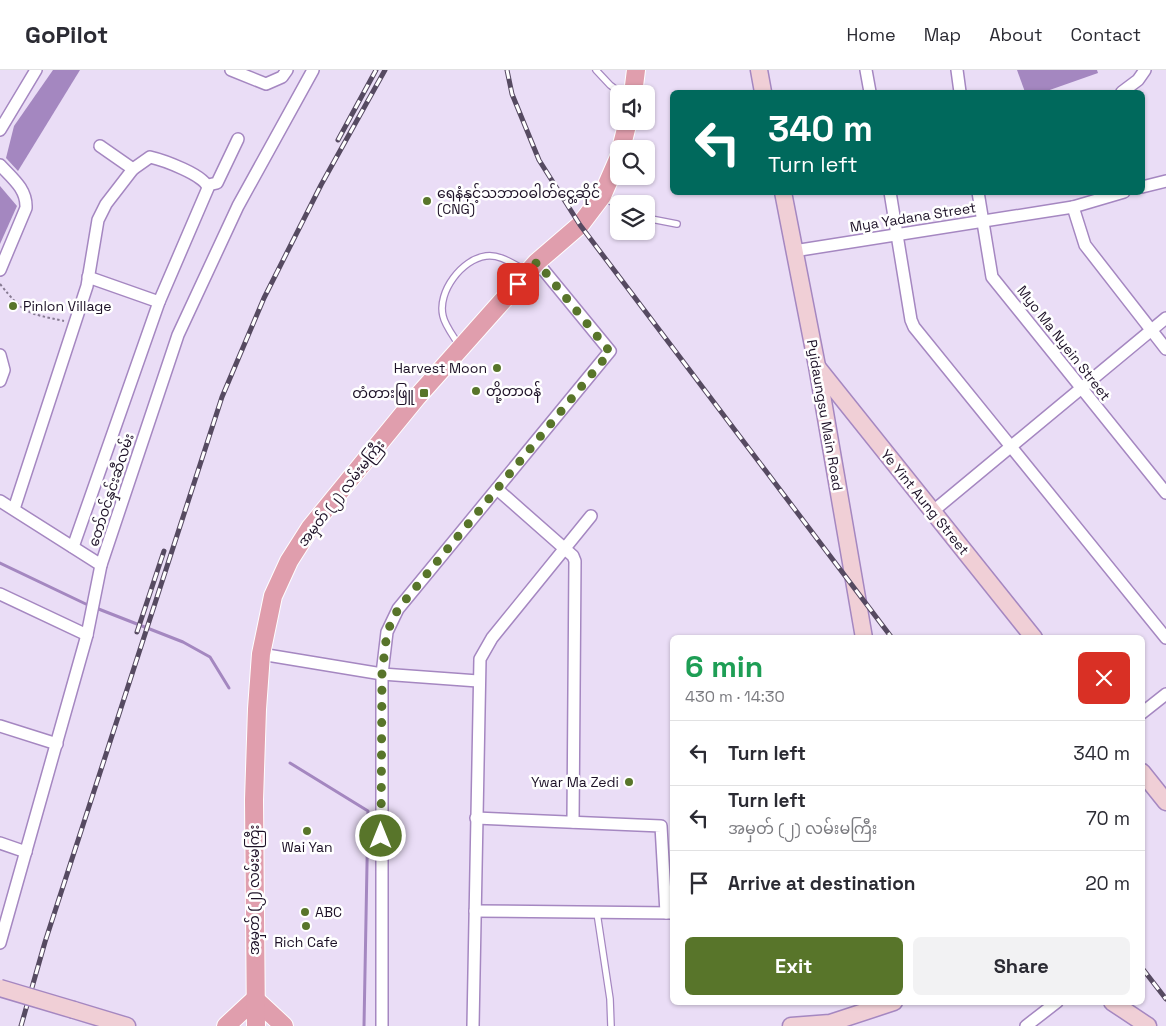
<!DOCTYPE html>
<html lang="en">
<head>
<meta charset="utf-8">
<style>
	body { margin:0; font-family:"Space Grotesk","Noto Sans Myanmar",sans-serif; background:#f2f2f3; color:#2b2b33; height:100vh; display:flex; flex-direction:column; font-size:19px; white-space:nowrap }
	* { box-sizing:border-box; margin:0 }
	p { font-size:16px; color:#7c7c81 }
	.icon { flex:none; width:28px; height:28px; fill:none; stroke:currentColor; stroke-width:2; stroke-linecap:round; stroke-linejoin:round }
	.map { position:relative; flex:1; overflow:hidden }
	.drawer { position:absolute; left:670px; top:565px; width:475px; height:370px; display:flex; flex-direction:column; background:#fff; border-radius:8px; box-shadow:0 1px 4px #0004 }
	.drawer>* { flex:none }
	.guide { position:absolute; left:670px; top:20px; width:475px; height:105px; border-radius:8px; box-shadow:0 1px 4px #0004; background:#00695c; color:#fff; overflow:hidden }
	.tools { position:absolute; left:610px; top:15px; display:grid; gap:10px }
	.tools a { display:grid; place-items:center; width:45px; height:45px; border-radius:8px; background:#fff; box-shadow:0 1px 4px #0004; font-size:25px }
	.pin { position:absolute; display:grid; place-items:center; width:42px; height:42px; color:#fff; margin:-21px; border-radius:10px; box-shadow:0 2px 8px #0006 }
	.me { position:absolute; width:55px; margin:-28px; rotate:0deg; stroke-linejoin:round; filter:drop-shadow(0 0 4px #0008) }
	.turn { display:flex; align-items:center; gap:18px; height:105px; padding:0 15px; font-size:22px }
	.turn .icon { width:65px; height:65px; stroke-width:2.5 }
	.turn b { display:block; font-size:35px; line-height:42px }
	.round { display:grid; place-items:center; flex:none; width:52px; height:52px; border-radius:8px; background:#f2f2f3 }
	.head { display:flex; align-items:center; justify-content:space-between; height:85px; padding:0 15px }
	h1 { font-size:30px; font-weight:800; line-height:38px; color:#1e9e55 }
	.cta { display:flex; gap:10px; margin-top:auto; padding:10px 15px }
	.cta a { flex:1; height:58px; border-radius:8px; background:#58752a; color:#fff; font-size:20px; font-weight:800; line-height:58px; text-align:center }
	.cta a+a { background:#f2f2f3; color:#2b2b33 }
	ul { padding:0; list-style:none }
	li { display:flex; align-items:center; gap:15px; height:65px; padding:0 15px; border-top:1px solid #e1e1e2 }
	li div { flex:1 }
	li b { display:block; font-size:19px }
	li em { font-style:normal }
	header { display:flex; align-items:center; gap:30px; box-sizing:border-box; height:70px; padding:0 25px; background:#fff; border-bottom:1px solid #e1e1e2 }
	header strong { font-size:24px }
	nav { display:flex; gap:28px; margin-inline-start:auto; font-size:18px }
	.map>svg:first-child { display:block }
</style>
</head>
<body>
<header>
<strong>GoPilot</strong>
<nav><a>Home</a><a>Map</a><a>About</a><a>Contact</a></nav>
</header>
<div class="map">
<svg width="1166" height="956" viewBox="0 0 1166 956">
	<rect width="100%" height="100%" fill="#eaddf6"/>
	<g fill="#a487c0">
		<polygon points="53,0 80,0 18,101 6,88 14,56"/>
		<polygon points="1017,0 1097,0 1098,3 1044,22 1025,22"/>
		<polygon points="0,116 17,136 0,174"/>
	</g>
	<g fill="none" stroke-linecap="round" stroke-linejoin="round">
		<g stroke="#a487c0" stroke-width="3">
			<polyline points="0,493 90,536"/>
			<polyline points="96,538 183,572 210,587 229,618"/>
			<polyline points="290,693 368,741 364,956"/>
		</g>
		<g stroke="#a587c1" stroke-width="8">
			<g id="lane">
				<polyline points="596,0 610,15 622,24"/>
				<polyline points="603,127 619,136"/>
				<polyline points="646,148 677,154"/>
				<path d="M460 277C455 268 445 256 443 246 437 222 462 189 486 186 500 184 513 194 525 200"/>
				<polyline points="597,843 610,929 611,956"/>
			</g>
		</g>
		<g stroke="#a587c1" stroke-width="14">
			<g id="street">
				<polyline points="231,0 266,14 282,7 287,0"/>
				<polyline points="866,0 870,22"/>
				<polyline points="957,0 960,22"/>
				<polyline points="1122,22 1138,10 1145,0"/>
				<polyline points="0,60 36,0"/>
				<polyline points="100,76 133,99"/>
				<path d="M0 95C12 108 27 119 26 138L0 200"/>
				<polyline points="208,115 217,113 238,69"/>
				<polyline points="1142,117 1166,111"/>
				<polyline points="890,122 911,250 914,257 1166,568"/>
				<polyline points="978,122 992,207 1166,423"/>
				<polyline points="1073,137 1085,175 1166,279"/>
				<polyline points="794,181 1073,137 1124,122"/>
				<polyline points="88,207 159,232"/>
				<polyline points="0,285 4,300 0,311"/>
				<polyline points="497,419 573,486 575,491 573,752"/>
				<polyline points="0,431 101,495"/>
				<path d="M14 439 87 216 98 150 106 134 133 99 150 87C163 90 205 105 208 118L159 232 73 477"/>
				<polyline points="932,442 1166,248"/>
				<polyline points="0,524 87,565"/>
				<polyline points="261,584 382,604 478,611"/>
				<polyline points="1142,643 1166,624"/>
				<polyline points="0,656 57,674"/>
				<polyline points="476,748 661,756 666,843"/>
				<polyline points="0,773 26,782"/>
				<polyline points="475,841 672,843"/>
				<polyline points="0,873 87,565 101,495 178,265 238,136 313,0"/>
				<polyline points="382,956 382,604 387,562 398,539 610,281 537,192"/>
				<polyline points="473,956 480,589 492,568 591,446"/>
				<polyline points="1026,956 1057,932"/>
			</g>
		</g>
		<g stroke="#a587c1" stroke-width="19">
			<g id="secondary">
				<polyline points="759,0 763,22"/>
				<polyline points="783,122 817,296 864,568"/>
				<polyline points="818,298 1034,568"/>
				<polyline points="1142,702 1166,732"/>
				<polyline points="1112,932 1148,956"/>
				<polyline points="74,940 127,956"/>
				<polyline points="791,956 830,953 894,932"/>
			</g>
		</g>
		<g stroke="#fff" stroke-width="20">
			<g id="primary">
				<polyline points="633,24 636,0"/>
				<polyline points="621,79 628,51"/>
				<polyline points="255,929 284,956"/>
				<polyline points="226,956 255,929"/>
				<polyline points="256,956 254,730 257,639 261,584 273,526 289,491 310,458 417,327 537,192 580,155 602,126 619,87"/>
			</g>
		</g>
		<path stroke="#877b92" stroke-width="2" stroke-dasharray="2.5 2.5" stroke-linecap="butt" d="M0 214C24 244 27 243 64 251"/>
		<use href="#lane" stroke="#fff" stroke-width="5.5"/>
		<use href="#street" stroke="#fff" stroke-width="11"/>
		<use href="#secondary" stroke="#f0cfd6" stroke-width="16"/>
		<use href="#primary" stroke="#e09ead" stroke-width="18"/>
		<g stroke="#564a61" stroke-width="5">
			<g id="rail">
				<polyline points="507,0 512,24 539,90 580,155 892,568"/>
				<polyline points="338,70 376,0"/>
				<polyline points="137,562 164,481"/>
				<polyline points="1142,898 1166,929"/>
				<polyline points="21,956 45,872 222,327 264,228 321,115 385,0"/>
			</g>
		</g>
		<use href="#rail" stroke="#fff" stroke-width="3" stroke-dasharray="9" stroke-linecap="butt"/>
		<g stroke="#a587c1" stroke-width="19" stroke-linecap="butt">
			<polyline id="secondary-bridge" points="0,918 74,940"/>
		</g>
		<use href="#secondary-bridge" stroke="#f0cfd6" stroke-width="16"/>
	</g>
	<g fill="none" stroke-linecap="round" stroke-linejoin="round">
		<polyline stroke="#58752a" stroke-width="9" stroke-dasharray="0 16.2" points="381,766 382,604 387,562 398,539 610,282 537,192 518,214"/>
	</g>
	<g fill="#58752a" stroke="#fff" stroke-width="2">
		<circle cx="427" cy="131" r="5"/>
		<circle cx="13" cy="236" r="5"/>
		<circle cx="497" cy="298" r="5"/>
		<circle cx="476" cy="321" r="5"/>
		<rect x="419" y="318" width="10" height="10" rx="2.5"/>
		<circle cx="629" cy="712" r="5"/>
		<circle cx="307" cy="761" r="5"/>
		<circle cx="305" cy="842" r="5"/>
		<circle cx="306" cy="856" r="5"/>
	</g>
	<g text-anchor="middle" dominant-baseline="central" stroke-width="5" stroke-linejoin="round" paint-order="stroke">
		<g font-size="14" fill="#1d1127" stroke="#fff" text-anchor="start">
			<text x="437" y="123">ရေနံနှင့်သဘာဝဓါတ်ငွေ့ဆိုင်<tspan x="437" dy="16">(CNG)</tspan></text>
			<text x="23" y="236">Pinlon Village</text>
			<text x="487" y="298" text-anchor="end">Harvest Moon</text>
			<text x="486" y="321">တို့တာဝန်</text>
			<text x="414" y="323" text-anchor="end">တံတားဖြူ</text>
			<text x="619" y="712" text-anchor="end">Ywar Ma Zedi</text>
			<text x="307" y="777" text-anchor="middle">Wai Yan</text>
			<text x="315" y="842">ABC</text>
			<text x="306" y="872" text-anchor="middle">Rich Cafe</text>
		</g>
		<g font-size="14" fill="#1d1127" stroke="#fff">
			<text transform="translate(913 147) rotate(-9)">Mya Yadana Street</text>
			<text transform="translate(1064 273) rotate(52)">Myo Ma Nyein Street</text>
			<text transform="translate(825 345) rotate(80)">Pyidaungsu Main Road</text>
			<text transform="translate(111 420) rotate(-72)">တော်ဝင်နှင်းဆီလမ်း</text>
			<text transform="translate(341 423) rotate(-52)">အမှတ် (၂) လမ်းမကြီး</text>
			<text transform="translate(925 432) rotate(51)">Ye Yint Aung Street</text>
			<text transform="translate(254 820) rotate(-90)">အမှတ် (၂) လမ်းမကြီး</text>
		</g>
	</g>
</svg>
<div class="tools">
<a><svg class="icon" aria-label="sound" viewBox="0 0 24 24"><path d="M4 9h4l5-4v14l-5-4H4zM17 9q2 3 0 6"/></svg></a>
<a><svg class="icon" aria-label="search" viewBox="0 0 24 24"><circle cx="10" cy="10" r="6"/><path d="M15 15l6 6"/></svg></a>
<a><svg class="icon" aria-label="layers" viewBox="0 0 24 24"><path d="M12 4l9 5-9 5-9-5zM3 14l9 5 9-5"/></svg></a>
</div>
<div class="pin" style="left:518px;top:214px;background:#d93025"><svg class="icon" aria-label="arrive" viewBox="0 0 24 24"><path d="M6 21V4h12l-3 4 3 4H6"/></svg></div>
<svg class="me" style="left:381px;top:766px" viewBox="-20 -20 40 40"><circle r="17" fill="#58752a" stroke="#fff" stroke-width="3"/><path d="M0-11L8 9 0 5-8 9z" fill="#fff"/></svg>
<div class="guide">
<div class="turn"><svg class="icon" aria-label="left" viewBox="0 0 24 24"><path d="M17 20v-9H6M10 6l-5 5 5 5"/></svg><div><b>340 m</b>Turn left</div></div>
</div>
<section class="drawer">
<div class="head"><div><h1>6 min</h1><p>430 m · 14:30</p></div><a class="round" style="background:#d93025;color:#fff"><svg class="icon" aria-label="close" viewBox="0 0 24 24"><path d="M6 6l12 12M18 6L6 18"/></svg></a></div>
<ul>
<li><svg class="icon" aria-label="left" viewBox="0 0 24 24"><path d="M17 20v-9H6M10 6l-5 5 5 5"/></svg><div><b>Turn left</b></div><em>340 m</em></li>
<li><svg class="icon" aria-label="left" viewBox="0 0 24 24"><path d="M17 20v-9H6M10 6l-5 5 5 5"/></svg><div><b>Turn left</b><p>အမှတ် (၂) လမ်းမကြီး</p></div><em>70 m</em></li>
<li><svg class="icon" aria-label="arrive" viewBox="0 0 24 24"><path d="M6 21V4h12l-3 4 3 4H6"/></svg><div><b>Arrive at destination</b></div><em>20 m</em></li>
</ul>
<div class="cta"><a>Exit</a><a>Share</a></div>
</section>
</div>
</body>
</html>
